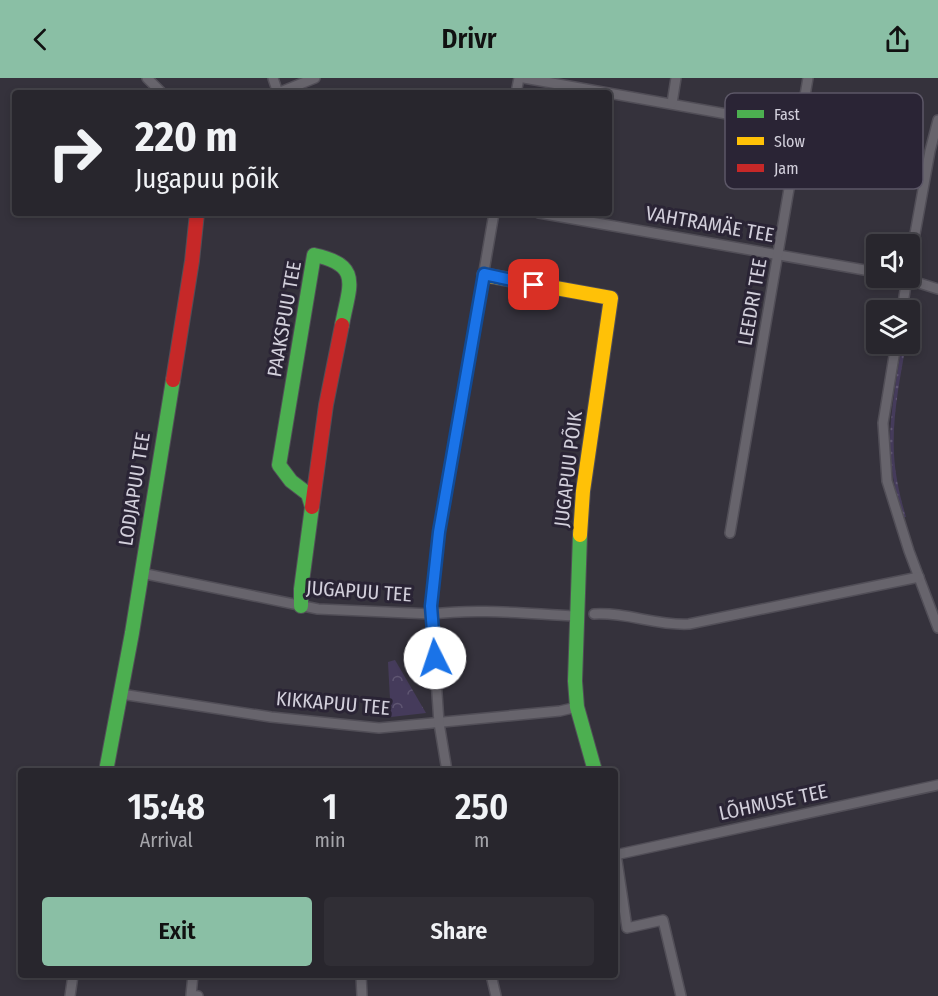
<!DOCTYPE html>
<html lang="en">
<head>
<meta charset="utf-8">
<style>
	body { margin:0; font-family:"Fira Sans Condensed",sans-serif; background:#302e35; color:#f1f3f6; height:100vh; display:flex; flex-direction:column; font-size:22px; white-space:nowrap }
	* { box-sizing:border-box; margin:0 }
	p { font-size:20px; color:#a5a5aa }
	.icon { flex:none; width:33px; height:33px; fill:none; stroke:currentColor; stroke-width:2; stroke-linecap:round; stroke-linejoin:round }
	.map { position:relative; flex:1; overflow:hidden }
	.panel { position:absolute; left:18px; top:690px; width:600px; height:210px; display:flex; flex-direction:column; background:#28262d; border-radius:6px; box-shadow:0 3px 9px #0003,0 0 0 2px #444349 }
	.panel>* { flex:none }
	.hud { position:absolute; left:12px; top:12px; width:600px; height:126px; border-radius:6px; box-shadow:0 3px 9px #0003,0 0 0 2px #444349; background:#28262d; color:#f1f3f6; overflow:hidden }
	.buttons { position:absolute; left:866px; top:156px; display:grid; gap:12px }
	.buttons a { display:grid; place-items:center; width:54px; height:54px; border-radius:6px; background:#28262d; box-shadow:0 3px 9px #0003,0 0 0 2px #444349; font-size:30px }
	.pin { position:absolute; display:grid; place-items:center; width:51px; height:51px; color:#fff; margin:-26px; border-radius:12px; box-shadow:0 3px 9px #0006 }
	.me { position:absolute; width:66px; margin:-33px; rotate:356deg; stroke-linejoin:round; filter:drop-shadow(0 0 4px #0008) }
	.turn { display:flex; align-items:center; gap:21px; height:126px; padding:0 24px; font-size:27px }
	.turn .icon { width:78px; height:78px; stroke-width:2.5 }
	.turn b { display:block; font-size:42px; line-height:51px }
	.eta { display:flex; justify-content:space-evenly; align-items:center; height:102px; text-align:center }
	.eta b { font-size:36px; font-weight:600; line-height:42px }
	.action { display:flex; gap:12px; margin-top:auto; padding:12px 24px }
	.action a { flex:1; height:69px; border-radius:6px; background:#8abfa5; color:#111; font-size:24px; font-weight:600; line-height:69px; text-align:center }
	.action a+a { background:#302e35; color:#f1f3f6 }
	header { display:flex; justify-content:space-between; align-items:center; height:78px; padding:0 24px; background:#8abfa5; color:#111; font-size:27px; font-weight:600 }
	.map>svg:first-child { display:block }
</style>
</head>
<body>
<header><svg class="icon" aria-label="back" viewBox="0 0 24 24"><path d="M15 5l-7 7 7 7"/></svg>Drivr<svg class="icon" aria-label="share" viewBox="0 0 24 24"><path d="M12 15V3M7 8l5-5 5 5M5 13v7h14v-7"/></svg></header>
<div class="map">
<svg width="938" height="918" viewBox="0 0 938 918">
	<defs>
		<pattern id="grass-dots" width="8" height="8" patternUnits="userSpaceOnUse" patternTransform="scale(1.5)"><rect width="8" height="8" fill="#453b5b"/><path d="M2 2h.1M6 6h.1" fill="none" stroke="#5f5672" stroke-width="1.8" stroke-linecap="round"/></pattern>
		<pattern id="park-crowns" width="20" height="18" patternUnits="userSpaceOnUse" patternTransform="scale(1.5)"><rect width="20" height="18" fill="#453b5b"/><path d="M2 6a3 3 0 1 1 6 0M12 15a3 3 0 1 1 6 0" fill="none" stroke="#5f5672"/></pattern>
	</defs>
	<rect width="100%" height="100%" fill="#35323c"/>
	<path fill="url(#grass-dots)" d="M902 266H906C900 301 892 339 894 376 895 397 900 419 906 439H902C896 415 890 391 890 367 890 333 897 299 902 266Z"/>
	<polygon fill="url(#park-crowns)" points="395,582 426,635 391,639 388,584"/>
	<g fill="none" stroke-linecap="round" stroke-linejoin="round">
		<g stroke="#514e57" stroke-width="12">
			<g id="street">
				<polyline points="147,0 162,15"/>
				<polyline points="273,0 278,15"/>
				<polyline points="524,0 800,49"/>
				<polyline points="278,15 315,0"/>
				<polyline points="516,15 519,0"/>
				<polyline points="672,25 676,0"/>
				<polyline points="539,135 876,194"/>
				<polyline points="909,189 930,73 938,42"/>
				<polyline points="903,200 938,211"/>
				<polyline points="902,232 907,200"/>
				<polyline points="896,266 883,345 887,403 909,473 938,550"/>
				<polyline points="730,455 808,0"/>
				<path d="M141 495 318 531 432 536C479 530 529 536 576 538"/>
				<path d="M594 536C627 534 657 548 689 546L919 499"/>
				<polyline points="121,616 271,639 379,650 560,633 577,629"/>
				<polyline points="447,693 439,645 431,527 439,455 494,135"/>
				<polyline points="616,776 627,850 663,842 681,918"/>
				<polyline points="615,777 938,707"/>
				<polyline points="193,897 191,917 198,918"/>
				<polyline points="361,897 362,918"/>
				<polyline points="491,897 496,918"/>
				<polyline points="70,918 73,897"/>
			</g>
		</g>
		<g stroke="#514e57" stroke-width="16">
			<g id="fast">
				<polyline points="580,457 575,603 577,629 595,693"/>
				<path d="M301 528V511L312 429 308 416 291 403 279 387 314 177C363 187 349 208 342 247"/>
				<polyline points="106,693 132,555 173,302"/>
			</g>
		</g>
		<g stroke="#514e57" stroke-width="16">
			<polyline id="slow" points="484,197 611,220 583,413 580,457"/>
		</g>
		<g stroke="#514e57" stroke-width="16">
			<g id="jam">
				<polyline points="173,302 192,183 197,135"/>
				<polyline points="312,429 326,327 342,247"/>
			</g>
		</g>
		<use href="#street" stroke="#67646c" stroke-width="9"/>
		<use href="#fast" stroke="#4caf50" stroke-width="14"/>
		<use href="#slow" stroke="#ffc107" stroke-width="14"/>
		<use href="#jam" stroke="#c62828" stroke-width="14"/>
	</g>
	<g fill="none" stroke-linecap="round" stroke-linejoin="round">
		<g stroke="#114b97" stroke-width="15">
			<polyline id="route" points="435,580 431,528 439,454 484,196 534,207"/>
		</g>
		<use href="#route" stroke="#1a73e8" stroke-width="10"/>
	</g>
	<g text-anchor="middle" dominant-baseline="central" stroke-width="6" stroke-linejoin="round" paint-order="stroke">
		<g font-size="20" fill="#d2cfdb" stroke="#2a2435">
			<text transform="translate(710 146) rotate(10)">VAHTRAMÄE TEE</text>
			<text transform="translate(752 224) rotate(-80)">LEEDRI TEE</text>
			<text transform="translate(284 241) rotate(-80)">PAAKSPUU TEE</text>
			<text transform="translate(568 391) rotate(-83)">JUGAPUU PÕIK</text>
			<text transform="translate(134 411) rotate(-81)">LODJAPUU TEE</text>
			<text transform="translate(359 513) rotate(4)">JUGAPUU TEE</text>
			<text transform="translate(333 625) rotate(5)">KIKKAPUU TEE</text>
			<text transform="translate(773 724) rotate(-12)">LÕHMUSE TEE</text>
		</g>
	</g>
	<rect x="725" y="15" width="198" height="96" rx="9" fill="#2a2435" stroke="#5c5767" stroke-width="1.5"/>
	<rect x="737" y="32" width="27" height="8" fill="#4caf50"/>
	<rect x="737" y="59" width="27" height="8" fill="#ffc107"/>
	<rect x="737" y="86" width="27" height="8" fill="#c62828"/>
	<g font-size="16" fill="#d2cfdb">
		<text x="774" y="42">Fast</text>
		<text x="774" y="69">Slow</text>
		<text x="774" y="96">Jam</text>
	</g>
</svg>
<div class="buttons">
<a><svg class="icon" aria-label="sound" viewBox="0 0 24 24"><path d="M4 9h4l5-4v14l-5-4H4zM17 9q2 3 0 6"/></svg></a>
<a><svg class="icon" aria-label="layers" viewBox="0 0 24 24"><path d="M12 4l9 5-9 5-9-5zM3 14l9 5 9-5"/></svg></a>
</div>
<div class="pin" style="left:534px;top:207px;background:#d93025"><svg class="icon" aria-label="arrive" viewBox="0 0 24 24"><path d="M6 21V4h12l-3 4 3 4H6"/></svg></div>
<svg class="me" style="left:435px;top:580px" viewBox="-20 -20 40 40"><circle r="19" fill="#fff"/><path d="M0-13L10 11 0 6-10 11z" fill="#1a73e8"/></svg>
<div class="hud">
<div class="turn"><svg class="icon" aria-label="right" viewBox="0 0 24 24"><path d="M7 20v-9h11M14 6l5 5-5 5"/></svg><div><b>220 m</b>Jugapuu põik</div></div>
</div>
<section class="panel">
<div class="eta">
<div><b>15:48</b><p>Arrival</p></div>
<div><b>1</b><p>min</p></div>
<div><b>250</b><p>m</p></div>
</div>
<div class="action"><a>Exit</a><a>Share</a></div>
</section>
</div>
</body>
</html>
